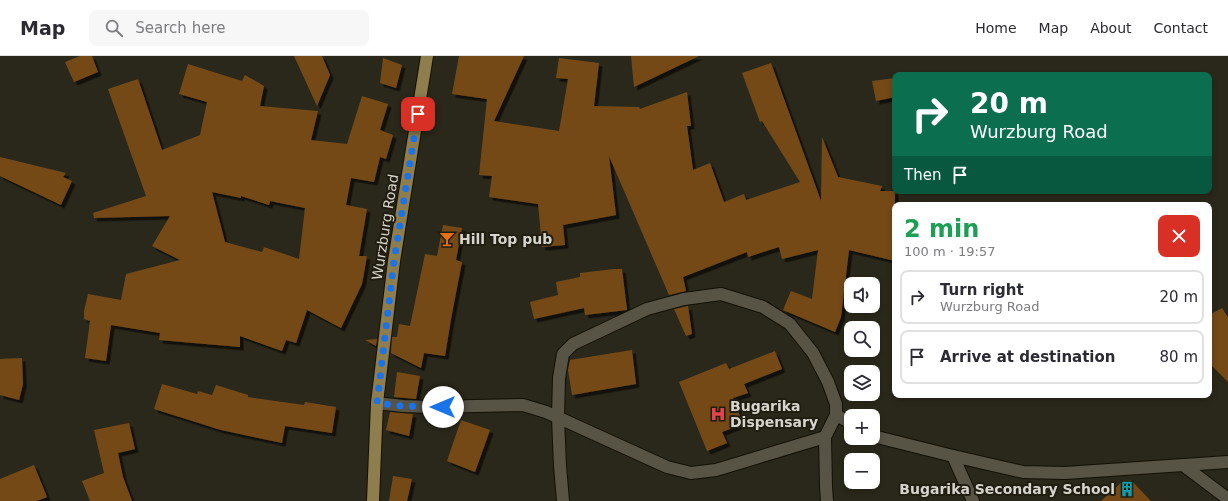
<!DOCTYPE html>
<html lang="en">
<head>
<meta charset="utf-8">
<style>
	body { margin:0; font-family:"DejaVu Sans",sans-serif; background:#f7f7f7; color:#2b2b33; height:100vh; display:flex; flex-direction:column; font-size:15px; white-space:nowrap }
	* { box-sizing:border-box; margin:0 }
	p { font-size:13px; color:#7c7c81 }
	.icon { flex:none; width:22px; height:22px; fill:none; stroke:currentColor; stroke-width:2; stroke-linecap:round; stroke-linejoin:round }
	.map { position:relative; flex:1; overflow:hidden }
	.drawer { position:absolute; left:892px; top:146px; width:320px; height:196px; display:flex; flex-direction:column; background:#fff; border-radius:8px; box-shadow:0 2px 6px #0003 }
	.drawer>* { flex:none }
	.top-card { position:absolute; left:892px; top:16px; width:320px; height:122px; border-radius:8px; box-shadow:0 2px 6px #0003; background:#0b6e4f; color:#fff; overflow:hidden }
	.controls { position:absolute; left:844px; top:221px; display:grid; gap:8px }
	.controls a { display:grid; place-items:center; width:36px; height:36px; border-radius:8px; background:#fff; box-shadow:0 2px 6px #0003; font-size:20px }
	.pin { position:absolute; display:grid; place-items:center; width:34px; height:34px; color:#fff; margin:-17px; border-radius:8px; box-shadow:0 2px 6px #0006 }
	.me { position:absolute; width:44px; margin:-22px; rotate:270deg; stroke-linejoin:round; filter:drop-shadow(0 0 3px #0008) }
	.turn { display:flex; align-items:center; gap:14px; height:84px; padding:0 12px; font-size:18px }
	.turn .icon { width:52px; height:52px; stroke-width:2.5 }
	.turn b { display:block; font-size:28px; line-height:34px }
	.then { display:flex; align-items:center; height:38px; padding:0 12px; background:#0003; gap:8px; font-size:15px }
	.round { display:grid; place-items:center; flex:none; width:42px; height:42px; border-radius:8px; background:#f7f7f7 }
	.overview { display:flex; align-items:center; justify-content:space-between; height:68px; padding:0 12px }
	h1 { font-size:24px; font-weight:700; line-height:30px; color:#1e9e55 }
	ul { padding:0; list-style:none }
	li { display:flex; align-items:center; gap:12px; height:54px; margin:0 8px 6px; padding:0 4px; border:2px solid #e1e1e2; border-radius:8px }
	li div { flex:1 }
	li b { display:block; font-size:15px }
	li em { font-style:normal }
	header { display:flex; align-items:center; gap:24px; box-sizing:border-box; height:56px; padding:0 20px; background:#fff; border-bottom:1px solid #e1e1e2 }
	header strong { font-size:19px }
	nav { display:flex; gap:22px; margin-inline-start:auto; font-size:14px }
	.search { width:280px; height:36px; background:#f7f7f7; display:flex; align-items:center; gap:10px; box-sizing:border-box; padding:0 14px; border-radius:8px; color:#7c7c81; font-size:15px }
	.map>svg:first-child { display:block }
</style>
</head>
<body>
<header>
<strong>Map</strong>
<div class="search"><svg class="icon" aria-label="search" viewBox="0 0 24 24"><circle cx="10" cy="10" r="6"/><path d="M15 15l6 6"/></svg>Search here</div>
<nav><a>Home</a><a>Map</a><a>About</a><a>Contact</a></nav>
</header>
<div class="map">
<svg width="1228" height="445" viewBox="0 0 1228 445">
	<defs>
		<filter id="shadow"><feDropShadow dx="3.5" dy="3.5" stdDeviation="0" flood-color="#0009"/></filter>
	</defs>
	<rect width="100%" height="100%" fill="#2a281a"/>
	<g fill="#754a18" fill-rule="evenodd" filter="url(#shadow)">
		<polygon points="80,0 92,0 98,16 74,26 65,6"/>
		<polygon points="294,0 322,0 330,19 317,50"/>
		<polygon points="459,0 524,0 494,65 559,75 568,23 556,22 559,2 599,7 594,50 639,51 640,53 687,36 691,70 687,70 693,114 710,107 724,146 744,138 746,144 800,126 762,65 760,66 742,17 771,7 821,145 822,81 838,121 882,130 880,135 895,135 895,205 849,194 841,261 835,276 783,254 791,235 812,243 818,194 782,203 779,191 748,201 747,196 683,221 686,235 669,239 609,100 616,159 563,169 565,189 542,191 538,148 489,141 492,120 479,119 487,43 452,38"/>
		<polygon points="631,0 699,0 634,31"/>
		<polygon points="383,2 402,9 396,32 380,27"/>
		<path d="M188 8 242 25 245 19 264 30 260 50 318 55 311 84 347 88 362 40 388 48 380 74 393 79 386 103 380 101 374 126 351 122 346 149 367 153 359 200H367L362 228 341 272 307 254 296 287 286 284 282 295 240 280V291L159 284 160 277 111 269 106 305 85 302 90 265 84 263V255L88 238 121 244 126 218 180 204 152 190 170 160 94 162 93 157 146 140 108 33 138 23 162 94 200 79 207 46 179 38ZM212 136 241 142V140L269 149 270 145 305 152 299 203 264 191 262 196 225 186Z"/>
		<polygon points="895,22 895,41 876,45 872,25"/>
		<polygon points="0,101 66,117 63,121 72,125 61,149 0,120"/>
		<polygon points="443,169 462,172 456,204 462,206 451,263 445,300 424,297 421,312 391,297 392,281 397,281 399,268 410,270 425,198 437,200"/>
		<polygon points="614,213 622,213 627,254 585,259 584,252 534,263 530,246 558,239 556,226 580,221 580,217"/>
		<polygon points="688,250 692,278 686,280 674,253"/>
		<polygon points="1222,252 1228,261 1228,326 1209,307 1209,259"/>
		<polygon points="377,283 376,290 365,284"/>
		<polygon points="632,294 636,328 572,339 568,314 570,304"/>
		<polygon points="775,295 782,313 744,328 748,337 733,342 743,368 722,376 727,387 707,395 679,326 726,307 729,313"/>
		<polygon points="22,302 23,328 19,344 0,339 0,303"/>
		<polygon points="397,316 420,320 416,343 394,341"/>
		<polygon points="162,328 197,338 198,335 212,339 216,329 248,339 248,341 304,349 305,346 336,351 332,377 285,370 282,387 221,374 154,353"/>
		<polygon points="390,356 413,358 409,380 386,374"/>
		<polygon points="461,364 490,374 475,416 447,405"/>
		<polygon points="129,367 135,393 118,397 123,421 132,445 90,445 82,425 104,417 94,374"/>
		<polygon points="34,409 47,441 37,445 0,445 0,423"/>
		<polygon points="393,420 412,423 407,445 389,445"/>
		<polygon points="1124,424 1131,424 1151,445 1101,445"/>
	</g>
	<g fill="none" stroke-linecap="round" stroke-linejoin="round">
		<g stroke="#131005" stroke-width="14">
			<g id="minor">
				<polyline points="377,347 403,350 430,351 523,349 546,356 667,411 691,417 716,414 825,381"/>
				<polyline points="836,359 851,367"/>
				<polyline points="873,380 953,400 1023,416 1065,417 1228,406"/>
				<polyline points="953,400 973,445"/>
				<polyline points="1183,409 1228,443"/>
				<polyline points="563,445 560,410 558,361 559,322 563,298 573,288 647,253 684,243 721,238 763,251 790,268 813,297 828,326 836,348 836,359 825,381 826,431 827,445"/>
			</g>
		</g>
		<g stroke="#131005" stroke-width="14">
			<polyline id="major" points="373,445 377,347 394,205 427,0"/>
		</g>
		<use href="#minor" stroke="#575446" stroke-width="12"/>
		<use href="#major" stroke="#8e7d4d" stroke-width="12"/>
	</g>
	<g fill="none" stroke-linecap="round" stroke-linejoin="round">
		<polyline stroke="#1a73e8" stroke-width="7" stroke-dasharray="0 12.6" points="418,58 394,205 377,347 403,350 443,351"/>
	</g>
	<defs>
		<g id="bar-bare" transform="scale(1.2)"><path d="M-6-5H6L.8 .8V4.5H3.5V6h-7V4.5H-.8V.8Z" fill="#e8710a" stroke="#211e11" stroke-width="2.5" paint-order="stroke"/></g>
		<g id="hospital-bare" transform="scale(1.2)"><path d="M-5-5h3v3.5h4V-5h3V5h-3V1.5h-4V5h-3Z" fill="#e0444e" stroke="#211e11" stroke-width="2.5" paint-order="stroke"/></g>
		<g id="building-bare" transform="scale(1.2)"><path d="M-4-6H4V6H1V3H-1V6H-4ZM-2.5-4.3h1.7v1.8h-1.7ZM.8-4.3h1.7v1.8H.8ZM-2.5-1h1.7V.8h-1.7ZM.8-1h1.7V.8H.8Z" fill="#0f9aa8" stroke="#211e11" stroke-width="2.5" paint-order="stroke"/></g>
	</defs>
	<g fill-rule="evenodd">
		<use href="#bar-bare" x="447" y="183"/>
		<use href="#hospital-bare" x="718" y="358"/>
		<use href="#building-bare" x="1127" y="433"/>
	</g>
	<g text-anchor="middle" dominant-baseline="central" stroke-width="4" stroke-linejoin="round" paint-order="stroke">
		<g font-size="14" fill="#d6d4cc" stroke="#211e11">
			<text transform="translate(385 171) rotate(-81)">Wurzburg Road</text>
		</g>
		<g font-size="14" font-weight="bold" fill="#d6d4cc" stroke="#211e11" text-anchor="start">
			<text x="459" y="183">Hill Top pub</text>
			<text x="730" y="350">Bugarika<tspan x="730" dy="16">Dispensary</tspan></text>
			<text x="1115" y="433" text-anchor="end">Bugarika Secondary School</text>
		</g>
	</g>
</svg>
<div class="controls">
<a><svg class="icon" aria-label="sound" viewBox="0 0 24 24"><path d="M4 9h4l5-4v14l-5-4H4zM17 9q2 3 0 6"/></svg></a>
<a><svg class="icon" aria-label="search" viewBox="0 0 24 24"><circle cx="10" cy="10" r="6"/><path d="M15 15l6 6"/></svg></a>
<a><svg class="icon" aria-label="layers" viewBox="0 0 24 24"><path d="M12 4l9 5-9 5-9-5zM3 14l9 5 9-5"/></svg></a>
<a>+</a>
<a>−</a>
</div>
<div class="pin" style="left:418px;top:58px;background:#d93025"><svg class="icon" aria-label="arrive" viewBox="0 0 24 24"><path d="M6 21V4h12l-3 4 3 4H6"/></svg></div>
<svg class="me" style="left:443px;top:351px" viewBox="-20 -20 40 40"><circle r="19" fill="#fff"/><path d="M0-13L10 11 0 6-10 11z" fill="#1a73e8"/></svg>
<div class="top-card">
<div class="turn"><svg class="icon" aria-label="right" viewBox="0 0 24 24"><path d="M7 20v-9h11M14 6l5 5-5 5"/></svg><div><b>20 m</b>Wurzburg Road</div></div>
<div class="then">Then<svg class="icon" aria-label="arrive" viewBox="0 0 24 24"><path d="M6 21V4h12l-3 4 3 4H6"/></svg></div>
</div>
<section class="drawer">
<div class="overview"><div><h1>2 min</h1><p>100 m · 19:57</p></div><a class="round" style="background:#d93025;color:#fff"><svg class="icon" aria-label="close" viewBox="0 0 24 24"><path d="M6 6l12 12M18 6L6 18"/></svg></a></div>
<ul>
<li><svg class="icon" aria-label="right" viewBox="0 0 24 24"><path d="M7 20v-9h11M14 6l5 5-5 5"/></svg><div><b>Turn right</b><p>Wurzburg Road</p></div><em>20 m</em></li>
<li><svg class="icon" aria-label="arrive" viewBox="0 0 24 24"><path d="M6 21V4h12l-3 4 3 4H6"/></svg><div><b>Arrive at destination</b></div><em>80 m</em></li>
</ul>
</section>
</div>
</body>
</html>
